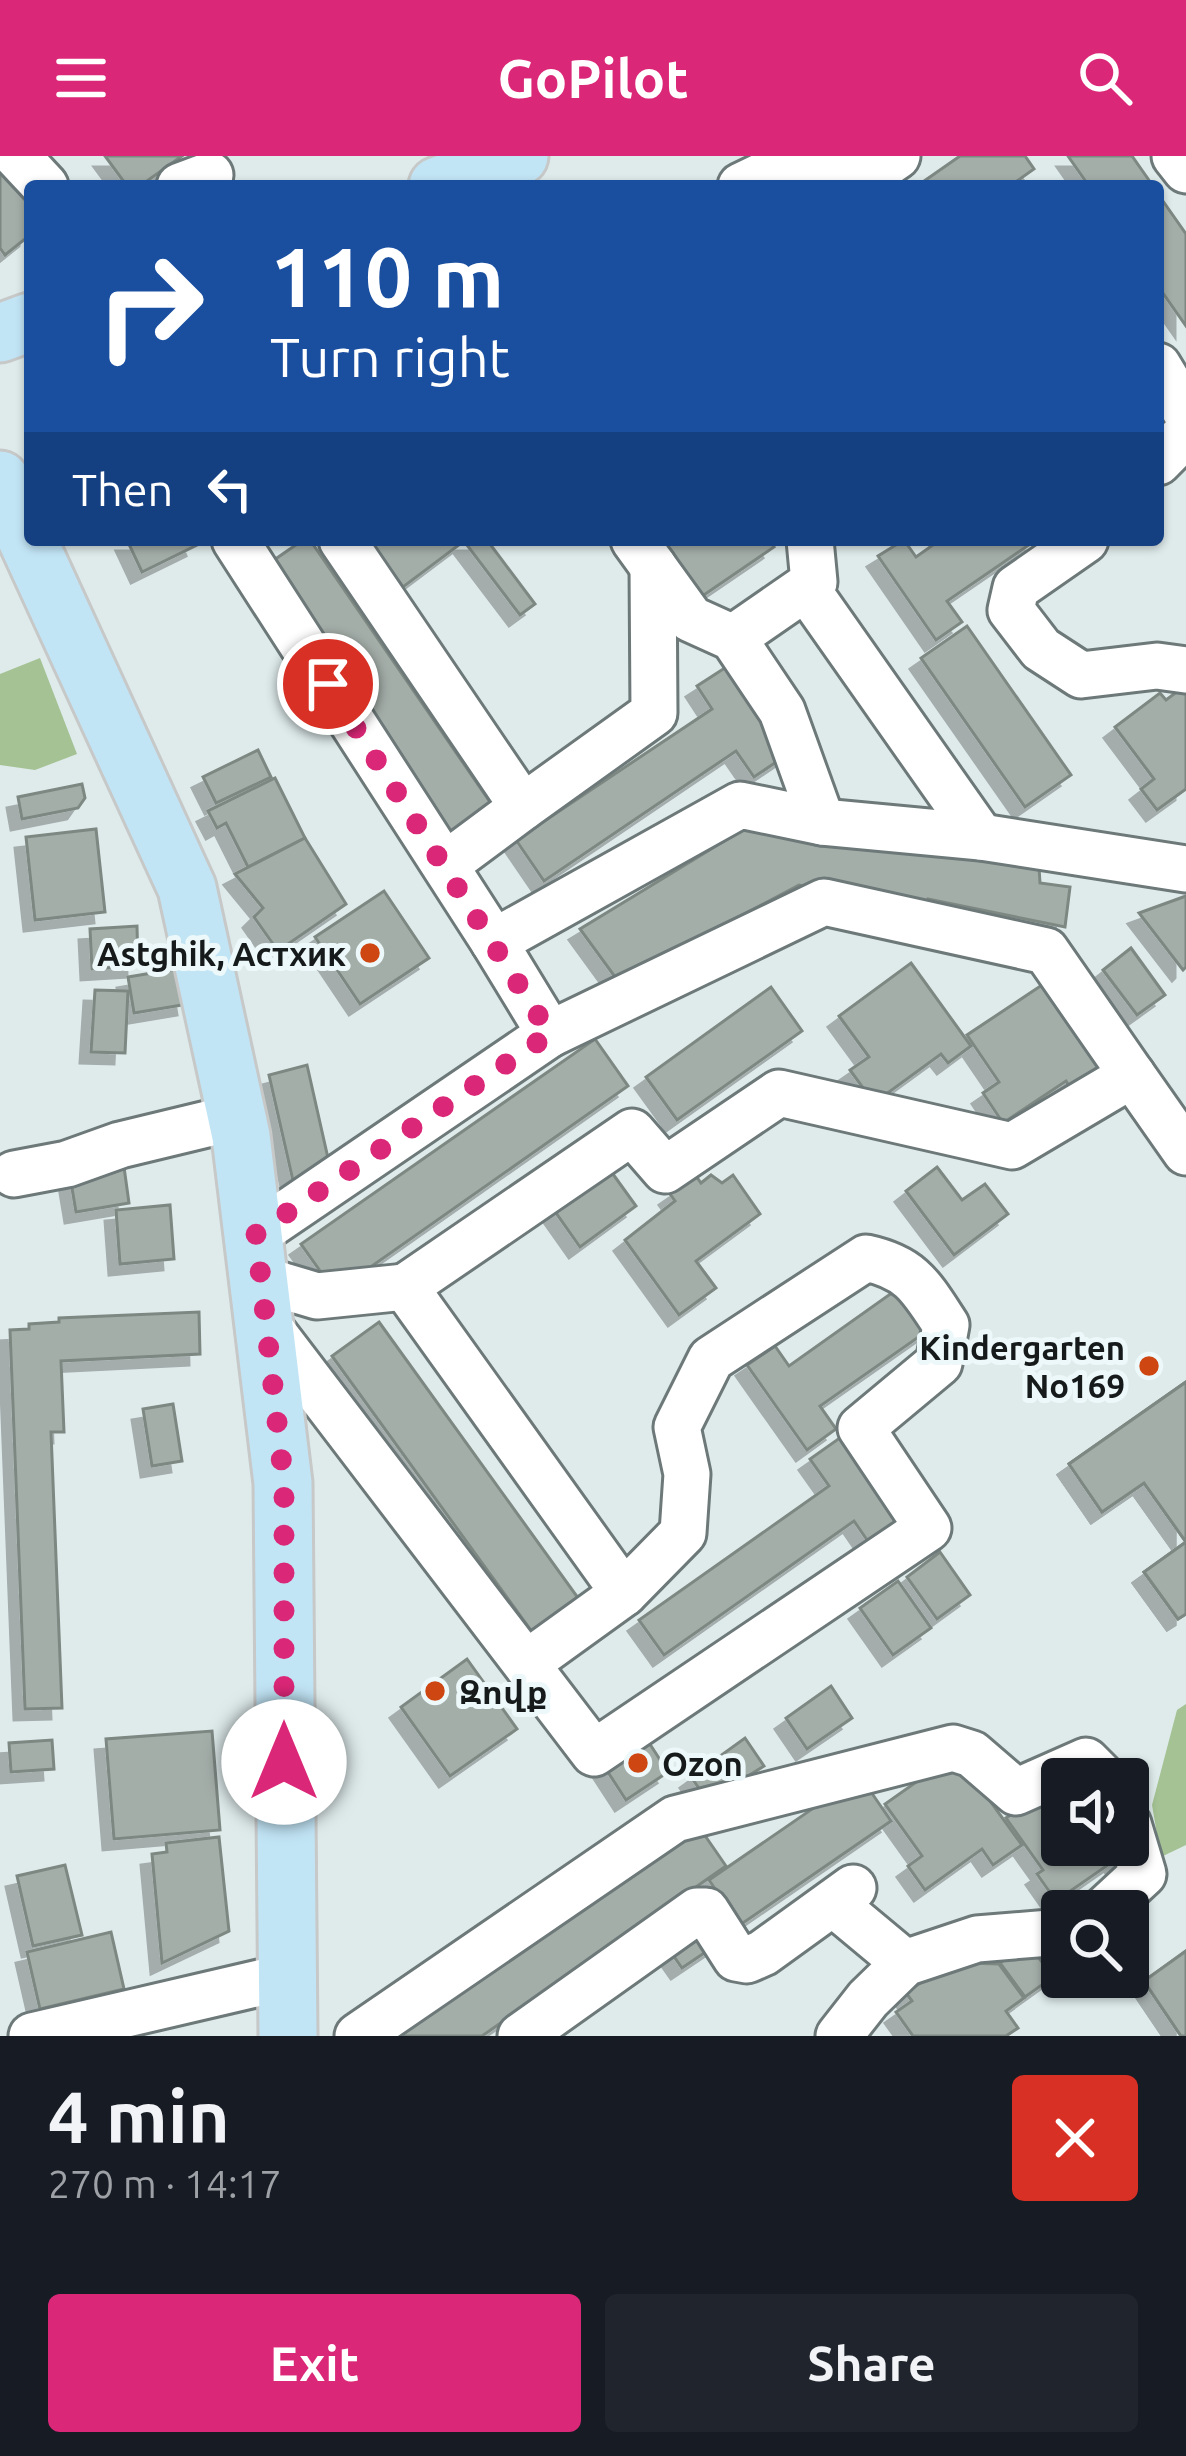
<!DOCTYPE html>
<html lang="en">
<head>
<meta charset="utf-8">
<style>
	body { margin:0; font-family:Ubuntu,"Noto Sans Armenian",sans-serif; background:#20242c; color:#f1f3f6; height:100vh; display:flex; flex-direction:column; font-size:45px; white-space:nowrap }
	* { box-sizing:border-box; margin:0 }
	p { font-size:39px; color:#9ea1a6 }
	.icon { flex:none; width:66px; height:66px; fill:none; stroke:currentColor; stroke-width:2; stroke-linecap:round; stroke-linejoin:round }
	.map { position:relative; height:1880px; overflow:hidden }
	.sheet { display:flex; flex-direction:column; background:#171b24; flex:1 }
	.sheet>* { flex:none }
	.guide { position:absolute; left:24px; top:24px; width:1140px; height:366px; border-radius:12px; box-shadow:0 3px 9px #0004; background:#1a4fa0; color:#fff; overflow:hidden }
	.tools { position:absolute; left:1041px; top:1602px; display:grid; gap:24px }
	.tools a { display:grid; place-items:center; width:108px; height:108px; border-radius:12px; background:#171b24; box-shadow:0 3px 9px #0004; font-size:60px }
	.pin { position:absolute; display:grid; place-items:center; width:102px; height:102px; color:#fff; margin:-51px; border:6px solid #fff; border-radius:50%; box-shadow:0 3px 12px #0007 }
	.me { position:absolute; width:132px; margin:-66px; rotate:0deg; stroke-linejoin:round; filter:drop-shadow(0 0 9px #0008) }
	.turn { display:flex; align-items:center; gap:42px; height:252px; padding:0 48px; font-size:54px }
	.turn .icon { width:156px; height:156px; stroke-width:2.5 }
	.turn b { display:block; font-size:84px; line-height:102px }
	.then { display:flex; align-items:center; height:114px; padding:0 48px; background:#0003; gap:24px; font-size:45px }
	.round { display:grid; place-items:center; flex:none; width:126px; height:126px; border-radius:12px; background:#20242c }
	.summary { display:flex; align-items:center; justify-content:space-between; height:204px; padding:0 48px }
	h1 { font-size:72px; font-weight:700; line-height:90px }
	.primary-button { display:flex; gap:24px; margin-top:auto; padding:24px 48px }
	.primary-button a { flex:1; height:138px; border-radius:12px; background:#db2777; color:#fff; font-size:48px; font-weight:700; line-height:138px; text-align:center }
	.primary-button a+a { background:#20242c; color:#f1f3f6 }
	header { display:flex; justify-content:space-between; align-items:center; height:156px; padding:0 48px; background:#db2777; color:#fff; font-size:54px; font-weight:700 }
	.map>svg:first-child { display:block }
</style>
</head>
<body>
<header><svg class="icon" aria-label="menu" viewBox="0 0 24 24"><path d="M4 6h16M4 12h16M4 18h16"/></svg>GoPilot<svg class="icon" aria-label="search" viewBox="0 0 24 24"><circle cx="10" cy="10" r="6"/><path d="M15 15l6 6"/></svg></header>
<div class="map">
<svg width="1186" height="1880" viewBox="0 0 1186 1880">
	<defs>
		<filter id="shadow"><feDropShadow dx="-11" dy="11" stdDeviation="0" flood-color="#0004"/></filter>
	</defs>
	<rect width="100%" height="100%" fill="#dfebeb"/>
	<g fill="#a4c293">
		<polygon points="40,502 77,598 35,614 0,609 0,518"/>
		<polygon points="1186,1548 1186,1689 1161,1701 1152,1649 1177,1554"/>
	</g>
	<g fill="#a4aea9" stroke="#7e8883" stroke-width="3" filter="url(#shadow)">
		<polygon points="0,0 30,39 30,79 5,99 0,92"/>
		<polygon points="105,0 182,0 140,30 127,30"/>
		<polygon points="960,0 1025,0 1034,13 1010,30 917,30"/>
		<polygon points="1068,0 1132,0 1153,30 1089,30"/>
		<polygon points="1158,38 1186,78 1186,170 1158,130"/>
		<polygon points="127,384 195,384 197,389 142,416"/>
		<polygon points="303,384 310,384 492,649 445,682 261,413"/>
		<polygon points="368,384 487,384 535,448 520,459 464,385 403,431"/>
		<polygon points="657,384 769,384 774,391 698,443"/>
		<polygon points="904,384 916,401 940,384 1036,384 947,445 962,466 936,484 878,400"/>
		<polygon points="967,470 1071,619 1025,651 921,502"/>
		<polygon points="731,508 791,596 754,621 736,595 544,725 516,684 712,553 697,530"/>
		<polygon points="1186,529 1186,633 1157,654 1141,633 1154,623 1115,571 1160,537 1166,544"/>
		<polygon points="258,594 271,621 216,647 203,621"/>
		<polygon points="275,622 305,682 248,711 226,667 217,672 208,655"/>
		<polygon points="82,628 85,642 78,652 22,663 18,641"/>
		<polygon points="96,673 105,756 35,764 26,681"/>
		<polygon points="744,673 977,694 1039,711 1040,727 1070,731 1065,771 928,743 925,754 799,729 618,825 580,773"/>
		<polygon points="305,682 346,748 278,795 254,761 263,752 235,718"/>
		<polygon points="384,735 429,802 360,848 315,781"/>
		<polygon points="1186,740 1186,811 1183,814 1139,757"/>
		<polygon points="137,770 138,810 92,813 90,773"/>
		<polygon points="1131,792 1165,839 1137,859 1103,814"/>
		<polygon points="911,807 971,890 948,907 941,898 874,947 850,914 869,901 839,860"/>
		<polygon points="182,812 188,848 134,857 128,821"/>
		<polygon points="1048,825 1108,913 1073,936 1066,925 1003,967 983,937 999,926 967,879"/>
		<polygon points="771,831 802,875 677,964 646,921"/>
		<polygon points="95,834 128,835 125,897 91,896"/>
		<polygon points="595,883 628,930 335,1136 301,1088"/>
		<polygon points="307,909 332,1020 294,1029 269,919"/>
		<polygon points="124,1011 129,1047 76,1056 70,1020"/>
		<polygon points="937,1011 962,1044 985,1028 1008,1058 954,1099 906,1035"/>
		<polygon points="610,1014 636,1050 580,1091 554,1054"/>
		<polygon points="711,1019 722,1027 733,1019 760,1058 696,1105 716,1132 679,1159 625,1084 675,1045 670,1038 696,1020 701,1027"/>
		<polygon points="170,1049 174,1103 120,1108 116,1054"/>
		<polygon points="910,1124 940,1166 820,1250 836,1273 807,1294 747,1209 775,1190 789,1210"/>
		<polygon points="199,1156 200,1198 61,1205 64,1276 51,1276 62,1552 25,1553 10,1174 29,1173 29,1168 59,1166 59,1162"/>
		<polygon points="379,1166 586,1453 540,1487 332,1200"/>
		<polygon points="1186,1226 1186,1386 1144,1327 1102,1356 1069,1308"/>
		<polygon points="1186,1226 1186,1386 1144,1327 1102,1356 1069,1308"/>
		<polygon points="173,1248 182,1305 152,1310 143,1253"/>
		<polygon points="844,1279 908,1370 874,1394 854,1365 664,1499 639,1464 829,1330 810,1303"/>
		<polygon points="1186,1386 1186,1458 1178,1463 1144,1416"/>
		<polygon points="1186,1386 1186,1458 1178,1463 1144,1416"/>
		<polygon points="940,1396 970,1439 937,1463 907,1421"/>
		<polygon points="898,1425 931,1472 893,1499 860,1452"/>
		<polygon points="467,1503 517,1573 450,1620 401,1551"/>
		<polygon points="831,1530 852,1562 807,1593 786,1562"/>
		<polygon points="212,1575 220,1674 114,1683 106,1583"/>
		<polygon points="644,1579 668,1616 626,1644 602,1607"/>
		<polygon points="745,1582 764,1610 708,1645 691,1621"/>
		<polygon points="52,1584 54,1613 11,1616 9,1587"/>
		<polygon points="956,1598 1022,1689 993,1709 982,1693 925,1734 908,1710 922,1700 885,1648"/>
		<polygon points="860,1620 891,1665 740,1769 709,1724"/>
		<polygon points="1049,1633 1062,1635 1062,1689 1128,1689 1120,1711 1115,1704 1056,1745 1037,1718 1043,1714 1006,1662"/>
		<polygon points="697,1668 726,1710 482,1880 392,1880"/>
		<polygon points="219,1681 229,1775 162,1807 152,1698 167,1696 166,1687"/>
		<polygon points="65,1709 82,1779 33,1790 17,1720"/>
		<polygon points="702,1768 716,1789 682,1812 668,1792"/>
		<polygon points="111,1776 124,1833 40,1853 27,1796"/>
		<polygon points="1028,1787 1053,1821 1025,1841 1000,1807"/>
		<polygon points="1186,1795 1186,1880 1181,1880 1144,1825"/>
		<polygon points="1186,1795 1186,1880 1181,1880 1144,1825"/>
		<polygon points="961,1798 968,1807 999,1808 1024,1842 1006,1855 1018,1872 1006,1880 913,1880 896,1856 912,1845 906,1837"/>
	</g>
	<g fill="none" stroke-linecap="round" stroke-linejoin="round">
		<g stroke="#6d7878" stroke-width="51">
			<g id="minor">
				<polyline points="17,0 45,30"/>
				<polyline points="1175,0 1186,14"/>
				<polyline points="180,30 210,19"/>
				<polyline points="741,30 795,4 871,18 897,0"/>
				<polyline points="1158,210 1186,256"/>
				<polyline points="1158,306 1186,278"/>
				<polyline points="235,384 494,786"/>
				<polyline points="342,384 523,651 445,709"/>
				<polyline points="634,384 691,463 733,482 782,555 822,666"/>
				<polyline points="1085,384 1016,432 1011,454 1041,493 1081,519 1157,510 1186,514"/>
				<polyline points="806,432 981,681"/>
				<polyline points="733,482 814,426 810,384"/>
				<polyline points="523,651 654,557 653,410"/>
				<polyline points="1132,919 1186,996"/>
				<polyline points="14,1018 67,1008 120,989 236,961"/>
				<polyline points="256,1078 550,878 494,786 740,649 822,666 981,681 1186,713"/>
				<polyline points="260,1123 317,1140 405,1131"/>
				<path d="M265 1166 594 1597 928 1372 861 1272 939 1207 946 1169C921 1131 912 1112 866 1102L711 1203 677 1271 687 1318 683 1377 624 1437"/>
				<polyline points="527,1507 624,1437 405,1131 632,976 665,1014 779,937 1012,990 1132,919 1046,795 824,746 550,878"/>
				<polyline points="833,1747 905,1807"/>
				<polyline points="1103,1755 1143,1718 1128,1668"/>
				<polyline points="32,1880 285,1821"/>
				<polyline points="358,1880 675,1663 953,1592 972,1598 1016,1636 1086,1605 1104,1623"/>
				<polyline points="521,1880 697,1755 706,1755 736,1802 747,1804 763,1797 853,1732"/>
				<polyline points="839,1880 868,1843 905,1807 977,1783 1062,1776"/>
			</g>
		</g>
		<g stroke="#c7c8c8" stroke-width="63">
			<g id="major">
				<polyline points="438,30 519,0"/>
				<polyline points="0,177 30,166"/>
				<polyline points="0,324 187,732 241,980 283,1327 288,1880"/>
			</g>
		</g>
		<use href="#minor" stroke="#fff" stroke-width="45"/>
		<use href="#major" stroke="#c2e5f6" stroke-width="57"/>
	</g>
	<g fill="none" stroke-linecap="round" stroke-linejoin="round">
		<polyline stroke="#db2777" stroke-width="21" stroke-dasharray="0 37.8" points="284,1606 284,1328 256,1078 550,878 328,528"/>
	</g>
	<g fill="#ce4712" stroke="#ecf8f9" stroke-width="4.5">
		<circle cx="370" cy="797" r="12"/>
		<circle cx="1149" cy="1210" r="12"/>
		<circle cx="435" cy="1535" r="12"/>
		<circle cx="638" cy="1607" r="12"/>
	</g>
	<g text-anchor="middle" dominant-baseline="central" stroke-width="10" stroke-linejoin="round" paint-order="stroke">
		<g font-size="33" font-weight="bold" fill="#161a1a" stroke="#ecf8f9" text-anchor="end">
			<text x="346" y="797">Astghik, Астхик</text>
			<text x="1125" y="1191">Kindergarten<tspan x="1125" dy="38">No169</tspan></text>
			<text x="459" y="1535" text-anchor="start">Զովք</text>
			<text x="662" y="1607" text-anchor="start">Ozon</text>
		</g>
	</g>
</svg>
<div class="tools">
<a><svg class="icon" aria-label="sound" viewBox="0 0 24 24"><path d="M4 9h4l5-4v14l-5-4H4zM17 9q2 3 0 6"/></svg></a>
<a><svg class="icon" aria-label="search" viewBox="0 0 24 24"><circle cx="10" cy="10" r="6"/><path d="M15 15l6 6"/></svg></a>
</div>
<div class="pin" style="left:328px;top:528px;background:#d93025"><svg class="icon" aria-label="arrive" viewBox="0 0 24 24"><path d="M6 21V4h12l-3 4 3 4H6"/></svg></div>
<svg class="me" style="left:284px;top:1606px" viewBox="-20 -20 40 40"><circle r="19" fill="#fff"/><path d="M0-13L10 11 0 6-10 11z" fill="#db2777"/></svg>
<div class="guide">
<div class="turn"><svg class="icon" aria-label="right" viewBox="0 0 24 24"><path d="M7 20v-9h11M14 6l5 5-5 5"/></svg><div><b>110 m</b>Turn right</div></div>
<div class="then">Then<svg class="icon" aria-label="left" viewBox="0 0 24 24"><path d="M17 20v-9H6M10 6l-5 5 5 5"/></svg></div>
</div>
</div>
<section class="sheet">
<div class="summary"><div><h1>4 min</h1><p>270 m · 14:17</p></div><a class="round" style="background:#d93025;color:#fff"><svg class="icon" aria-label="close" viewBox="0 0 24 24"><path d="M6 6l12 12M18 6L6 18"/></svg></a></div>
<div class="primary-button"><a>Exit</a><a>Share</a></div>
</section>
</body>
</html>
